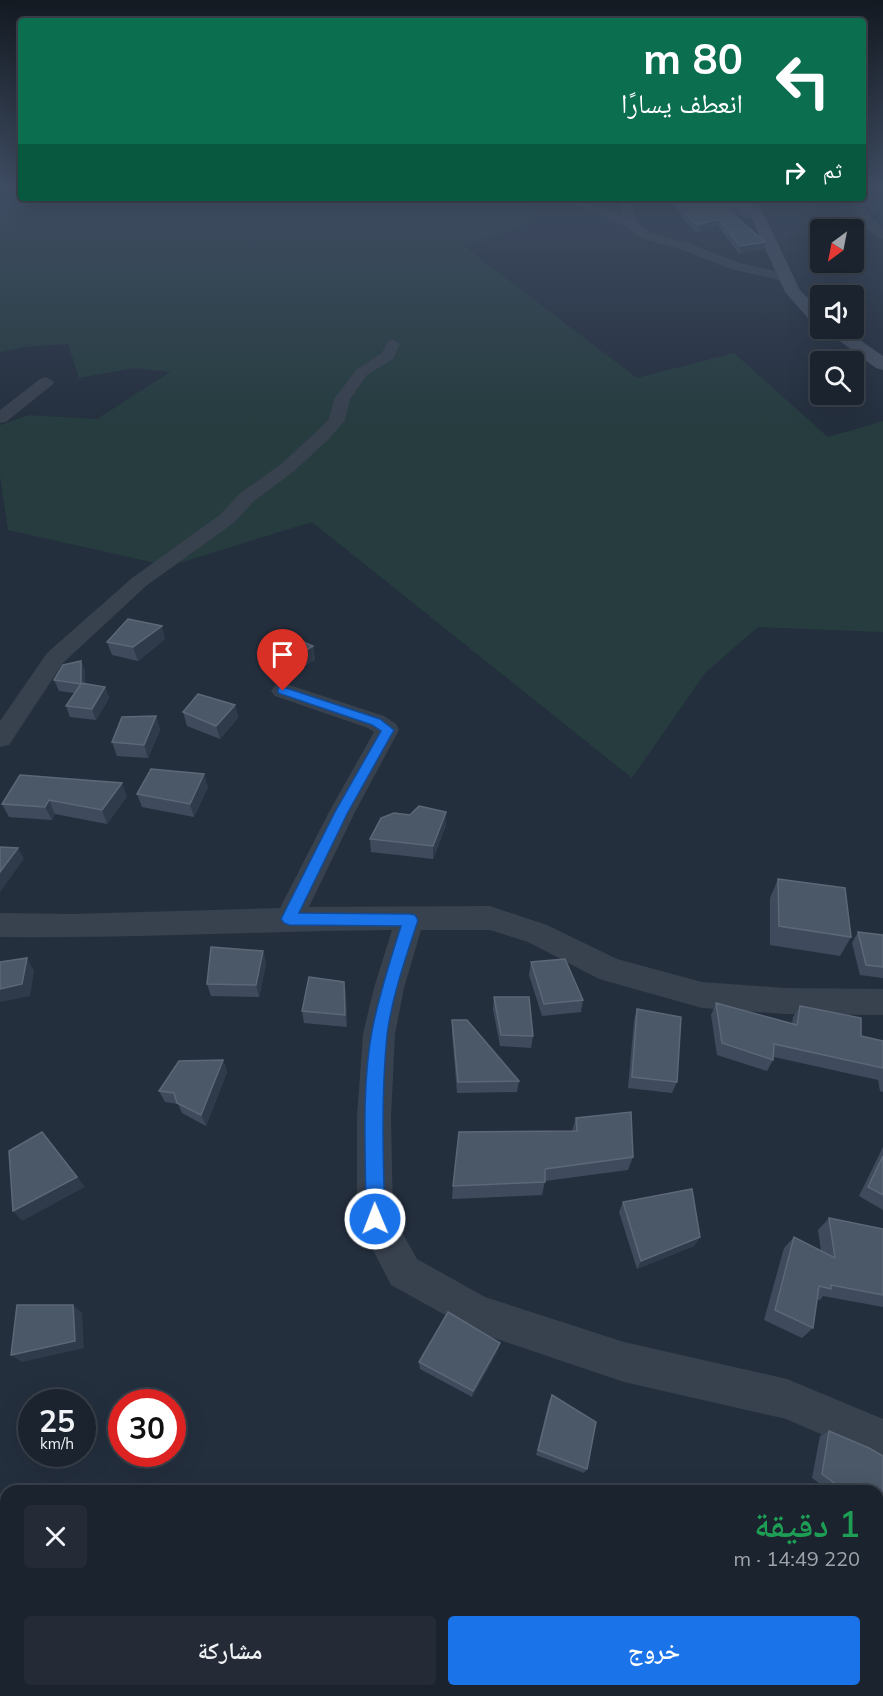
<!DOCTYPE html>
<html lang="ar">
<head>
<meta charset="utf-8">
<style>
	body { margin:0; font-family:Mulish,"Noto Naskh Arabic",sans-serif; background:#242b36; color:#f1f3f6; direction:rtl; height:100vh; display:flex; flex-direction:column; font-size:22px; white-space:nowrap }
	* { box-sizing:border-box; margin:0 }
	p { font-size:20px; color:#a0a4aa }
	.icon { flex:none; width:33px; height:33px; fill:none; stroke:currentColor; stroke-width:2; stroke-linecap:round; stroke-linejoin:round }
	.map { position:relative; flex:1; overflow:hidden; direction:ltr }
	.drawer { position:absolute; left:0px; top:1485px; width:884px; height:212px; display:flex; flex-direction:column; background:#1b232e; border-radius:18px 18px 0 0; box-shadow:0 6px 24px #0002,0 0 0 2px #39404a; direction:rtl }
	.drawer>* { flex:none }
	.banner { position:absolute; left:18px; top:18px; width:848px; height:183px; border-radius:6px; box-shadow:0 6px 24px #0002,0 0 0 2px #39404a; direction:rtl; background:#0b6e4f; color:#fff; overflow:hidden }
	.needle { width:39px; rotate:212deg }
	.fabs { position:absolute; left:810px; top:219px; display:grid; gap:12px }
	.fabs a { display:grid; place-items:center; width:54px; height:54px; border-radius:6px; background:#1b232e; box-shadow:0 6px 24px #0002,0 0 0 2px #39404a; font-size:30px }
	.speed { position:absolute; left:18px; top:1389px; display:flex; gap:12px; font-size:30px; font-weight:700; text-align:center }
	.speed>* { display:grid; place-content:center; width:78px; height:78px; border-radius:50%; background:#1b232e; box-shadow:0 6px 24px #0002,0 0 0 2px #39404a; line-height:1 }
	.speed small { font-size:15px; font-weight:400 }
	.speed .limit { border:9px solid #d22; background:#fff; color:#111 }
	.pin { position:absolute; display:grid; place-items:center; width:51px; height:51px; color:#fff; margin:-62px -26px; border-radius:50% 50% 50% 0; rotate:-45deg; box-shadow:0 0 6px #0007 }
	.pin .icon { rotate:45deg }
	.me { position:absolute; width:66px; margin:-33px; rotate:359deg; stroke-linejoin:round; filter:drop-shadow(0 0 4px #0008) }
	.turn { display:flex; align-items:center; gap:21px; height:126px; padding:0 24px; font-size:27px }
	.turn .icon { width:78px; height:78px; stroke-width:2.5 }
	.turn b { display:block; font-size:42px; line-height:51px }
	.then { display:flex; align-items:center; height:57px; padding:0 24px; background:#0003; gap:12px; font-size:22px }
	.round { display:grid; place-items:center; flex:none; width:63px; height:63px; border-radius:6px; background:#242b36 }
	.overview { display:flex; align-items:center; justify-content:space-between; height:102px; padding:0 24px }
	h1 { font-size:36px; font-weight:600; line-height:45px; color:#1e9e55 }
	.button { display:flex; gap:12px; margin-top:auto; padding:12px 24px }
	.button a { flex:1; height:69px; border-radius:6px; background:#1a73e8; color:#fff; font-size:24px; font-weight:600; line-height:69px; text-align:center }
	.button a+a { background:#242b36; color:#f1f3f6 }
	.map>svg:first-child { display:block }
</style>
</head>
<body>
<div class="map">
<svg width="883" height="1696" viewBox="0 0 883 1696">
	<rect width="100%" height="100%" fill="#242f3e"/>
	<polygon fill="#263c3f" points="0,188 21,188 21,198 522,198 539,219 465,247 637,378 734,353 828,437 883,421 883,632 758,627 705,673 632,778 312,522 169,566 8,530 0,476 0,425 29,415 97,419 170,372 134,368 79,378 68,344 24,347 0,352"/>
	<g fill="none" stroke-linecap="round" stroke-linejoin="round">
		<g fill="#38414e" fill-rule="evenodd">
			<polygon points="556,198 573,198 623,216 618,198 630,198 636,222 648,232 688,243 740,263 789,274 791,277 784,281 731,269 680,249 640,238 626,226"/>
			<path d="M851 198H862L867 213 883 229V239C868 234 852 214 851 198Z"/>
			<polygon points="393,340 400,344 393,359 367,375 350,399 345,420 329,439 293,472 253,502 235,522 146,586 63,663 9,745 0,747 0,721 47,653 132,578 221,514 239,494 281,464 317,431 329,419 334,399 357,369 382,353 388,341"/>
			<polygon points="46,377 54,382 52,385 6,422 0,423 0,410 40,379"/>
			<path d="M283 683 384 716 396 724 399 730 355 812 309 907 490 906 547 925 617 959 702 982 785 988 883 989V1015L785 1014 702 1008 599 979 528 942 490 930H421L404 988 395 1034 391 1117 393 1216 417 1259 485 1297 624 1342 787 1379 883 1419V1461L786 1419 624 1382 476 1332 391 1285 357 1219V1117L363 1034 374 988 392 930C262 931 131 939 0 937V913L73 914 280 908 329 812 374 732 368 728 275 696 271 691 275 686Z"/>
		</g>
		<g fill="#465061" fill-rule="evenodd">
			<polygon points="742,198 756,198 800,290 820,311 820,326 814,325 785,292"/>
			<polygon points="822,328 843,328 883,356 883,370 876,368"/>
		</g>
	</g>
	<g fill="#3f4b5c">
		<polygon points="865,188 883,188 883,192"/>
		<polygon points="671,198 743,198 751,212 749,219 731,213 765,242 763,249 739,254 718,226 697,232 683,219"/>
		<polygon points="165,639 138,661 112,655 107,642"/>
		<polygon points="313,646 315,660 288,675 260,666 258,652"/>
		<polygon points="81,661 85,672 85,684 105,687 109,698 96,720 70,717 66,706 74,693 59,691 54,680"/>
		<polygon points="235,705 238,718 220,739 187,726 183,712"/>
		<polygon points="156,716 160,730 148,758 117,756 112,742"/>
		<polygon points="20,775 127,796 107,824 55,814 52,820 9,817 2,804"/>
		<polygon points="208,787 194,817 142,807 137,794"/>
		<polygon points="446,825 433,859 371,852 370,839"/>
		<polygon points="778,879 851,937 840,956 770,945 770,898"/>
		<polygon points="858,932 883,935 883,978 860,975 852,943"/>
		<polygon points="263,951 266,963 259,997 211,996 207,984"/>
		<polygon points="531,962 583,1000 581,1012 542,1016 529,975"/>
		<polygon points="344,982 346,994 347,1027 304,1023 302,1011"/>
		<polygon points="494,997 533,1036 531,1048 500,1046 493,1009"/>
		<polygon points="716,1003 792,1024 793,1017 800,1006 861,1036 883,1041 883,1092 880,1091 878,1080 774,1057 773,1060 767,1071 717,1055 711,1015"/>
		<polygon points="637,1009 677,1082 672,1093 628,1088 634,1021"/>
		<polygon points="452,1020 519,1081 517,1092 457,1093 452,1032"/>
		<polygon points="223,1060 227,1072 206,1126 182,1113 178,1104 165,1102 159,1091"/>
		<polygon points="576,1118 633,1157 628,1170 545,1181 542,1195 452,1199 453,1186 572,1131"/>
		<polygon points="883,1147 883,1210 859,1196"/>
		<polygon points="623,1202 700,1237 694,1246 637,1269 619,1212"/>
		<polygon points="829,1218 883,1229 883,1307 823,1296 820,1300 817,1299 813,1328 802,1338 764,1320 784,1248 794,1237 821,1251 818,1230"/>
		<polygon points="500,1343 498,1350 472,1397 420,1369 419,1362"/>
		<polygon points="552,1395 587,1469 584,1473 536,1455 549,1401"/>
		<polygon points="829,1431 883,1456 883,1527 881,1527 878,1525 878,1491 827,1491 827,1489 812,1478 820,1436"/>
		<polygon points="723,1690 758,1690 761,1696 715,1696"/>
	</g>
	<g fill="#2f3b4b">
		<polygon points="719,219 718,226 697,232 698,225"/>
		<polygon points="765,242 763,249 739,254 740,246"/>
		<polygon points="162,626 165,639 138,661 133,647"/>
		<polygon points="313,646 315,660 288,675 286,662"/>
		<polygon points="81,661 85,672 86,694 81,683"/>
		<polygon points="105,687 109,698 96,720 92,709"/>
		<polygon points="235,705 238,718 220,739 216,726"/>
		<polygon points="156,716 160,730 148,758 144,745"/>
		<polygon points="204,774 208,787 194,817 190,804"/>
		<polygon points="122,783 127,796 107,824 102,810"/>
		<polygon points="49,800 55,814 52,820 45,807"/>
		<polygon points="446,812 446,825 433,859 433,846"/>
		<polygon points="18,848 24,859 0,892 0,872"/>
		<polygon points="263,951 266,963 259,997 256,985"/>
		<polygon points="27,958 34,971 30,996 0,1002 0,989"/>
		<polygon points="344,982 346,994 347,1027 345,1015"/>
		<polygon points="223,1060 227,1072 206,1126 201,1115"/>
		<polygon points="42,1132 85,1187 22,1221 13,1211"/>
		<polygon points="700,1237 694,1246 637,1269 641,1261"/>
		<polygon points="73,1305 82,1313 84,1348 22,1362 11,1355"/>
		<polygon points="500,1343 498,1350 472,1397 473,1391"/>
	</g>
	<g fill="#4b5868" stroke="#5c6777" stroke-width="1.5">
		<polygon points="676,198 743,198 745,200 751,212 718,201 765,242 740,246 719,219 698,225 684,212"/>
		<polygon points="128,619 162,626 133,647 107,642"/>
		<polygon points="287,635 313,646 286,662 258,652"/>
		<polygon points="81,661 81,683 105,687 92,709 66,706 81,684 54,680 63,665"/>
		<polygon points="198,694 235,705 216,726 183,712"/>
		<polygon points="156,716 144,745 112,742 122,717"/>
		<polygon points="151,769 204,774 190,804 137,794"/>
		<polygon points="20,775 122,783 102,810 49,800 45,807 2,804"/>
		<polygon points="419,806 446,812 433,846 370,839 381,818 394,813 410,815"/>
		<polygon points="0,847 18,848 0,872"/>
		<polygon points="778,879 845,888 851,937 779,926"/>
		<polygon points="858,932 883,935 883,967 866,965"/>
		<polygon points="211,947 263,951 256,985 207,984"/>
		<polygon points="27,958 22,984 0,989 0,962"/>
		<polygon points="565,959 583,1000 544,1004 531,962"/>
		<polygon points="309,977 344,982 345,1015 302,1011"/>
		<polygon points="494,997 529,997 533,1036 501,1035"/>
		<polygon points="716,1003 797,1025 800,1006 861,1018 861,1036 883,1041 883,1068 774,1044 773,1060 722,1043"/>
		<polygon points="637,1009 681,1017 677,1082 632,1077"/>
		<polygon points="452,1020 467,1020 519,1081 458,1082"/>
		<polygon points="223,1060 201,1115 177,1103 174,1093 159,1091 179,1061"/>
		<polygon points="631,1112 633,1157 545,1169 545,1182 453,1186 459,1132 577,1131 576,1118"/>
		<polygon points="42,1132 77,1177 13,1211 9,1151"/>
		<polygon points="883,1156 883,1195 868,1187"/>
		<polygon points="692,1189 700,1237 641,1261 623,1202"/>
		<polygon points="829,1218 883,1229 883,1295 831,1285 831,1289 819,1286 813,1328 775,1310 794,1237 835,1258"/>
		<polygon points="17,1305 73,1305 75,1341 11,1355"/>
		<polygon points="448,1312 500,1343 473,1391 419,1362"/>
		<polygon points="552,1395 596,1422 587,1469 538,1450"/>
		<polygon points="829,1431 869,1448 883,1456 883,1519 878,1517 878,1491 837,1491 837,1485 822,1474"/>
		<polygon points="736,1690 758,1690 761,1696 726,1696 731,1692"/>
	</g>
	<linearGradient id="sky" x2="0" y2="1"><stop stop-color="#141a22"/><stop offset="0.44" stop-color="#3f4d63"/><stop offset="1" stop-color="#3f4d63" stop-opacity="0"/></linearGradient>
	<rect width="883" height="426" fill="url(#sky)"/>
	<path fill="#1a73e8" stroke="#114b97" stroke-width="1.5" d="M283 687 380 719 394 730 348 812 299 913 410 914 415 915 418 920C406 957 392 996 387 1035 381 1096 383 1158 385 1219L382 1225 375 1228 369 1225 366 1219C366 1159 361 1090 372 1031 379 995 390 961 401 926L289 925 284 923 281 919 335 812 381 731 372 725 278 693V688Z"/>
</svg>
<div class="fabs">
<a><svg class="needle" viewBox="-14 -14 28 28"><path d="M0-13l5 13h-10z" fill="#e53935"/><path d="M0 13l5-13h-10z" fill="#a0a4aa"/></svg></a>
<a><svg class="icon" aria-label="sound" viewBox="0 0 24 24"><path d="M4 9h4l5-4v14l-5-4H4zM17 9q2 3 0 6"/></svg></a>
<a><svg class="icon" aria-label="search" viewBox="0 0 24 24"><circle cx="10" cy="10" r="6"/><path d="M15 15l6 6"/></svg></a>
</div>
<div class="speed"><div>25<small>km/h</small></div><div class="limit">30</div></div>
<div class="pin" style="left:283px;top:691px;background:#d93025"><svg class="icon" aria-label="arrive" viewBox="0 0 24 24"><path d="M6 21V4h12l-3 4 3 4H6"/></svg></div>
<svg class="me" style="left:375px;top:1219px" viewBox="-20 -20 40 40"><circle r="17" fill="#1a73e8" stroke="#fff" stroke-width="3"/><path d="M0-11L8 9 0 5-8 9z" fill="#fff"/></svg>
<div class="banner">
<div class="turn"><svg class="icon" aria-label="left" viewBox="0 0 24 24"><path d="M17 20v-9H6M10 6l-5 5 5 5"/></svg><div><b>80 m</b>انعطف يسارًا</div></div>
<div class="then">ثم<svg class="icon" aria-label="right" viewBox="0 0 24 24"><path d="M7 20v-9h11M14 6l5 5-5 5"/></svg></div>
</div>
<section class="drawer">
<div class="overview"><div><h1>1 دقيقة</h1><p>220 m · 14:49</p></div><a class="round"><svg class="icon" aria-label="close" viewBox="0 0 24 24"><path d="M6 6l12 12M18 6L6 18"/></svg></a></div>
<div class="button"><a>خروج</a><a>مشاركة</a></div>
</section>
</div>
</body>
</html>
